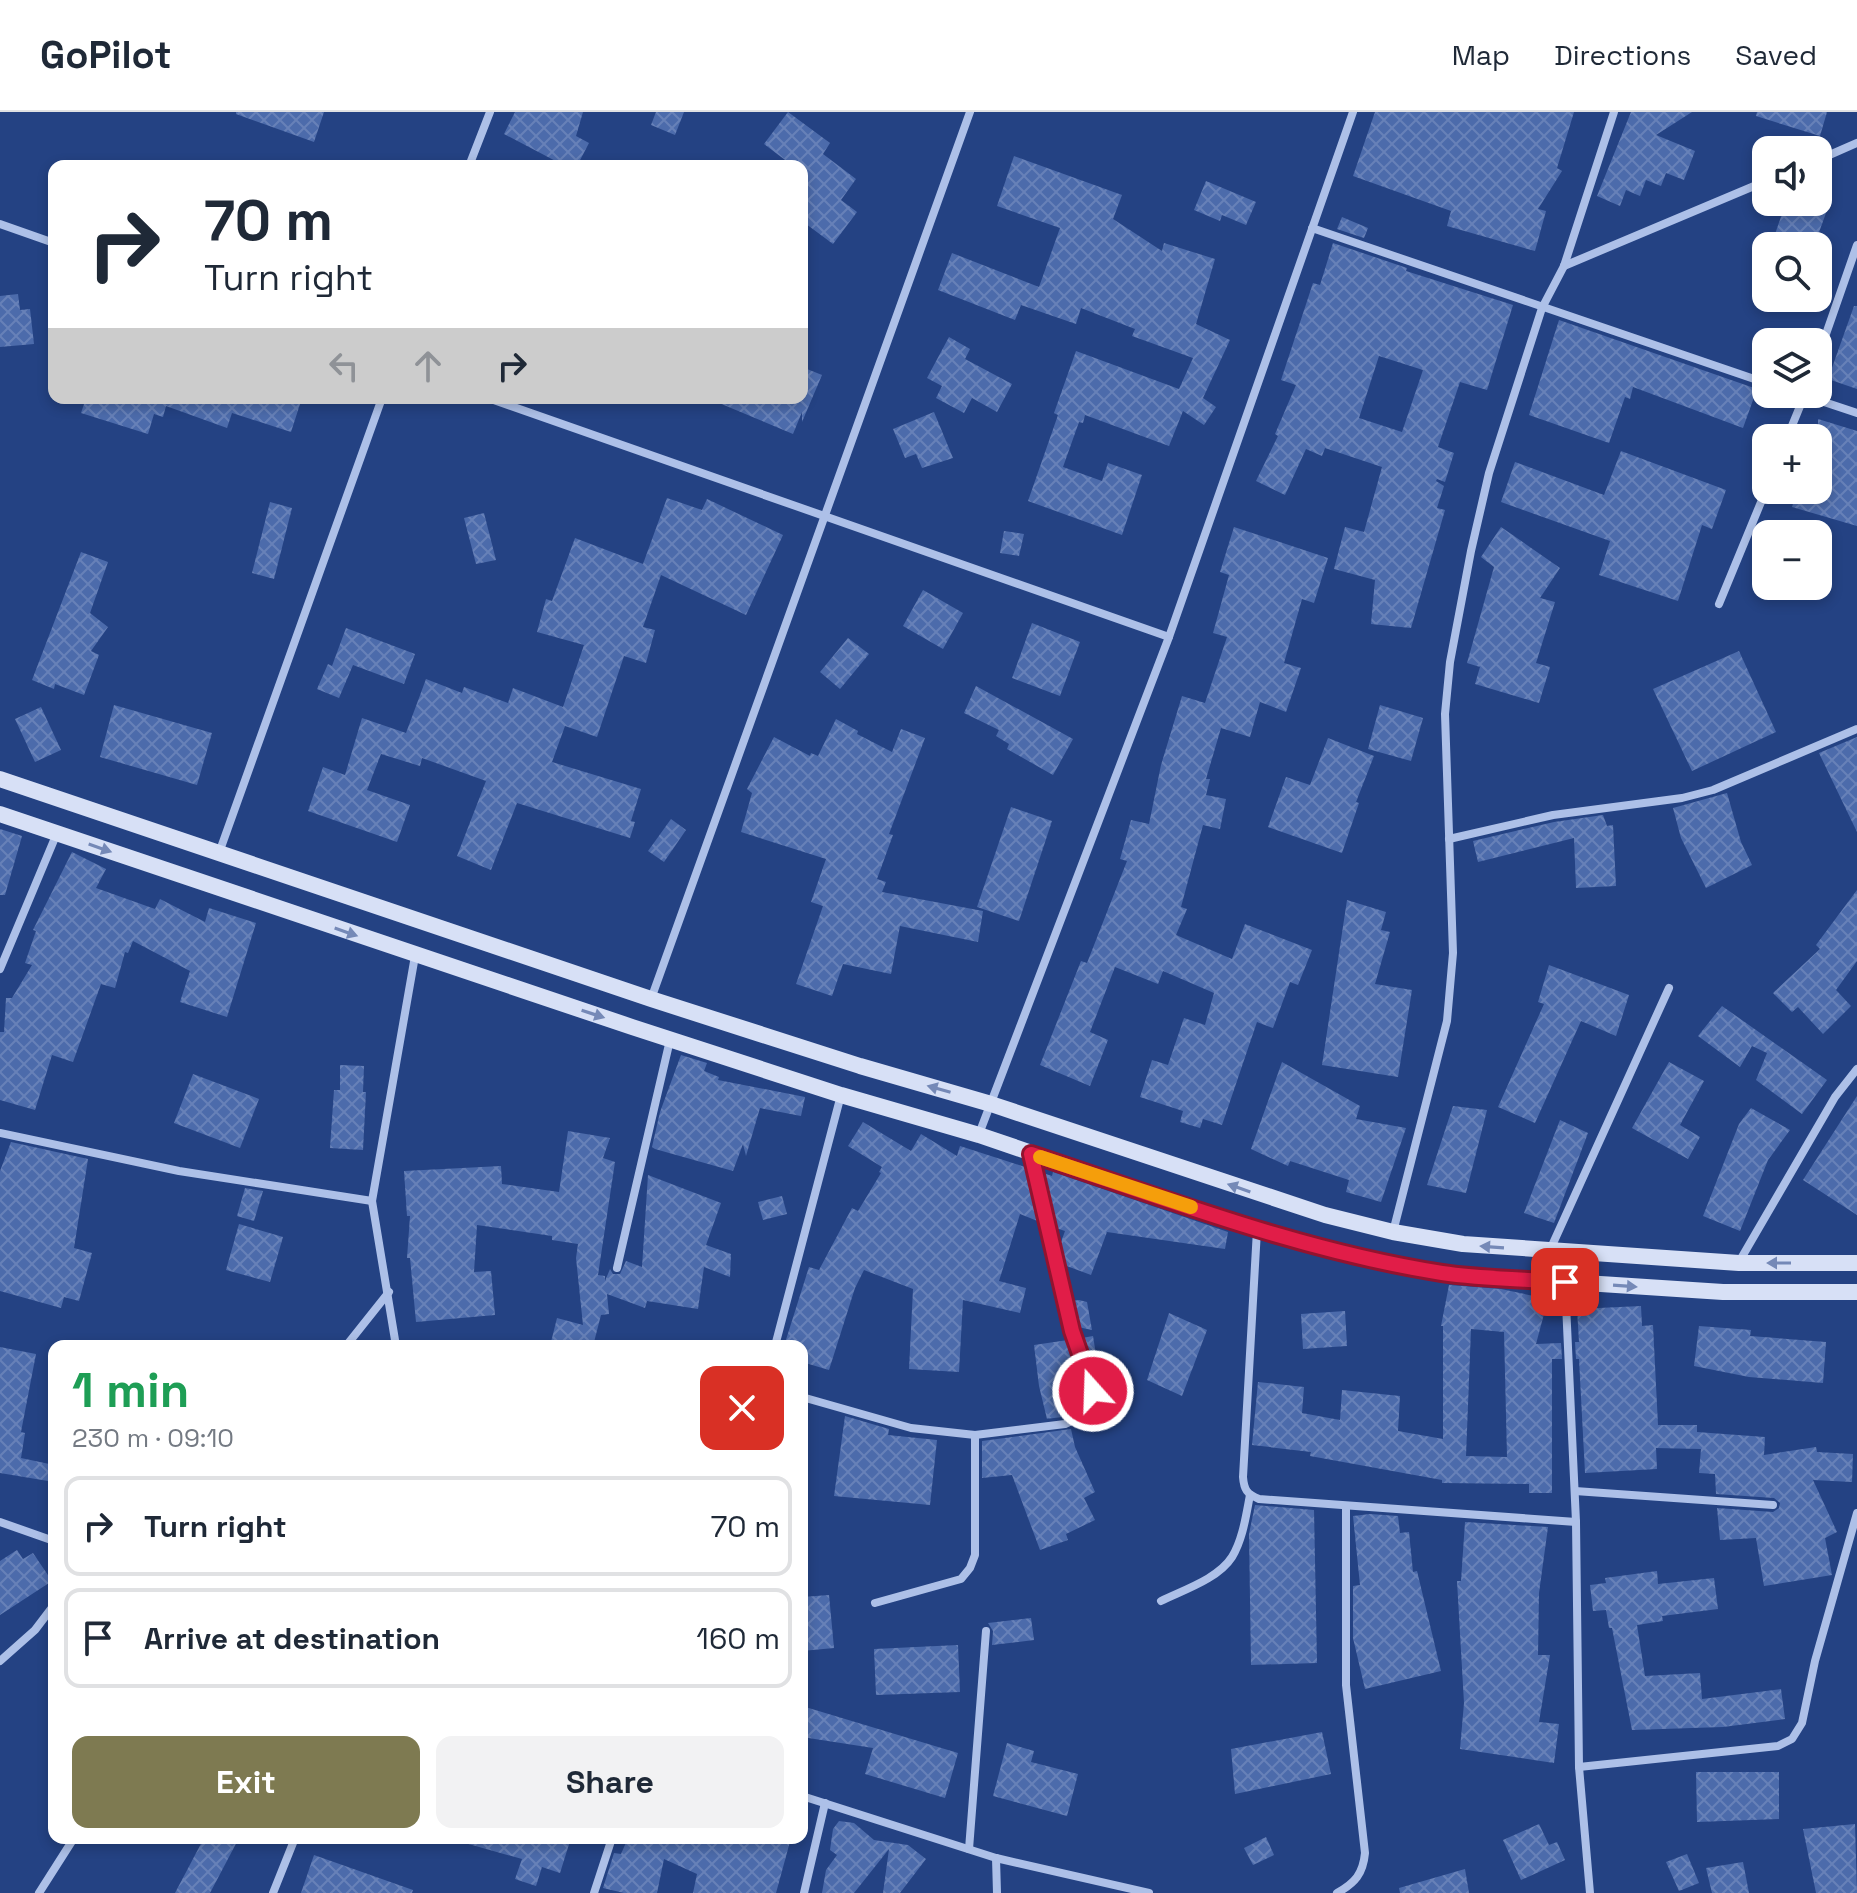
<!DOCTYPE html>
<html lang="en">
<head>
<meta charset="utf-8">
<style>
	body { margin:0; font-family:"Space Grotesk",sans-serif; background:#f2f2f3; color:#1f2937; height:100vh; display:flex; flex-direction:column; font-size:30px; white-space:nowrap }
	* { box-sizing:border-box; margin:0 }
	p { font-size:26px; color:#747a83 }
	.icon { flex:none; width:44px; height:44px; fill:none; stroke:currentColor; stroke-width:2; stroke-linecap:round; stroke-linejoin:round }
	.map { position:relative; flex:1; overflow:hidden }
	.panel { position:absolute; left:48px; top:1228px; width:760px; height:504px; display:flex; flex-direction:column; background:#fff; border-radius:16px; box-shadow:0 4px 12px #0003 }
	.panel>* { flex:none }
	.guide { position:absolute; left:48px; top:48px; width:760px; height:244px; border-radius:16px; box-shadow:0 4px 12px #0003; background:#fff; color:#1f2937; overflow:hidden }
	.controls { position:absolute; left:1752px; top:24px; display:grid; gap:16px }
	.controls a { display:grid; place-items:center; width:80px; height:80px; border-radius:16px; background:#fff; box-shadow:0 4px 12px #0003; font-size:40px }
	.pin { position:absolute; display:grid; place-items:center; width:68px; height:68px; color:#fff; margin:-34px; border-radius:16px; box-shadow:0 4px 12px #0006 }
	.me { position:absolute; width:88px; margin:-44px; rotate:340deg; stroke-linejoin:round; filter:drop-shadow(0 0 6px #0008) }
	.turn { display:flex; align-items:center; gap:28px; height:168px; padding:0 24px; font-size:36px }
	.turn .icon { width:104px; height:104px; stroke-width:2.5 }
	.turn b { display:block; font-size:56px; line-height:68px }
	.lanes { display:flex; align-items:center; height:76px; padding:0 24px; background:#0003; justify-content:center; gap:40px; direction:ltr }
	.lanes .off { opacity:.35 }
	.round { display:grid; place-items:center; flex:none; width:84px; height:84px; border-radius:16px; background:#f2f2f3 }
	.head { display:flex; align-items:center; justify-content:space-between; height:136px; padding:0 24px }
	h1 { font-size:48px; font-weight:700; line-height:60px; color:#1e9e55 }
	.button { display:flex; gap:16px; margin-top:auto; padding:16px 24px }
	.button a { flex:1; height:92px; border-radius:16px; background:#7e7a51; color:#fff; font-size:32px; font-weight:700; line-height:92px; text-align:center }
	.button a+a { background:#f2f2f3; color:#1f2937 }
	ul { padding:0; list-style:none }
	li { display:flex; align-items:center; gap:24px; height:100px; margin:0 16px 12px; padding:0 8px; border:4px solid #e0e1e3; border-radius:16px }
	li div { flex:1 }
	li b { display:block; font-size:30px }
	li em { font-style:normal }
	header { display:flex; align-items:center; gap:48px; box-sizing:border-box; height:112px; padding:0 40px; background:#fff; border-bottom:2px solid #e0e1e3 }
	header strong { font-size:38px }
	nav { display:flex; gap:44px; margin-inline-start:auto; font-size:28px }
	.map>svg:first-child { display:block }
</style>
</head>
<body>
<header>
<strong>GoPilot</strong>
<nav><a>Map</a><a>Directions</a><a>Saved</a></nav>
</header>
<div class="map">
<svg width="1857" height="1781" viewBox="0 0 1857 1781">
	<defs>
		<pattern id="building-cross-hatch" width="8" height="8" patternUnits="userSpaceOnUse" patternTransform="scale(2)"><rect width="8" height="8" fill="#4c6bab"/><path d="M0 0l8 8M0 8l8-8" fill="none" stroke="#6781b8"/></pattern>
	</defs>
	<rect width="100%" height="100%" fill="#244283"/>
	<g fill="url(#building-cross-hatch)" fill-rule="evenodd">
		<polygon points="236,0 324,0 314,30 236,2"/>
		<polygon points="515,0 583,0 576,24 589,31 577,54 565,54 504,22"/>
		<polygon points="656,0 684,0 675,23 651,13"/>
		<polygon points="788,0 830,31 823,42 856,67 841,88 857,100 833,132 802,109 802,54 793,54 764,32"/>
		<polygon points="1375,0 1574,0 1557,56 1562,59 1538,97 1546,99 1535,139 1447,114 1451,99 1353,64"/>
		<polygon points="1631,0 1692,0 1656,23 1695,39 1684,68 1666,61 1661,74 1646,68 1640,84 1626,78 1620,94 1597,84"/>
		<polygon points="1757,0 1827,0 1820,24 1756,4"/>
		<polygon points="1014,44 1122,83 1113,107 1162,139 1164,131 1215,147 1196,212 1230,228 1203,286 1216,295 1204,313 1183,299 1169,334 1085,303 1083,311 1079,310 1063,355 1102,369 1108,351 1142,363 1122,423 1028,389 1058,303 1054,301 1076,239 1179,277 1193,246 1132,224 1135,217 1081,196 1076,212 1021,193 1015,208 938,178 952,141 1039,175 1060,116 997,94"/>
		<polygon points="1206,69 1256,90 1246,113 1222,103 1220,109 1194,98"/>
		<polygon points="1786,90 1830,90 1814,134 1771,134"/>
		<polygon points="1342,105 1368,116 1364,126 1337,117"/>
		<path d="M1333 131 1407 156 1406 159 1513 193 1487 278 1460 270 1438 335 1454 341 1445 370 1437 367 1436 369 1444 374 1437 396 1445 398 1411 516 1371 512 1375 468 1334 457 1345 415 1364 420 1382 355 1325 336 1322 344 1306 337 1285 383 1256 369 1278 324 1275 322 1296 273 1281 268 1313 171 1320 173ZM1379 244 1423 258 1402 320 1359 306Z"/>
		<polygon points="18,182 20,198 30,197 34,232 0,235 0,184"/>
		<polygon points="1854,194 1857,194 1857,277 1828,267"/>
		<polygon points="1559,208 1757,277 1743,316 1633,275 1630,287 1625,285 1609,331 1529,303"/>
		<polygon points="949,225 970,237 965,247 1012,272 997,300 972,286 964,301 936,286 942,274 927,266"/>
		<polygon points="802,255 822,263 802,310 802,300 793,322 707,286 802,286"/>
		<polygon points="86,286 302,286 291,320 232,301 227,316 166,294 163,305 154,302 148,322 81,301"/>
		<polygon points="934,300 953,346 922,356 916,342 905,346 893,317"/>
		<polygon points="1818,307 1857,319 1857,414 1792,395 1797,378 1818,378"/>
		<polygon points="1621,339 1726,378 1712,417 1702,413 1678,489 1599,463 1610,429 1501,390 1515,350 1604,383"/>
		<polygon points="667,386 702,398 707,387 783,423 746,503 661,463 643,515 655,518 646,551 624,544 597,625 565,614 552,650 641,677 631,709 635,710 630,726 517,691 491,758 457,744 486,669 422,646 420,654 381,642 367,678 410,693 397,730 308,699 323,655 345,663 362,606 406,621 426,567 462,581 464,575 508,591 513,576 563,595 584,533 537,520 546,487 552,489 575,426 643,452"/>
		<polygon points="270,390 292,396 274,467 252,461"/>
		<polygon points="484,401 496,448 476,452 464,406"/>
		<polygon points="1234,415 1328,446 1314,491 1302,487 1284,551 1301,556 1286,600 1260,590 1250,625 1221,616 1206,667 1210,667 1206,683 1226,687 1220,717 1203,713 1181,795 1187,797 1176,823 1232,847 1245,812 1312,838 1298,873 1290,870 1273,916 1257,910 1222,1013 1203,1007 1200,1016 1180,1010 1183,999 1140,985 1152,948 1168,953 1184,906 1205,913 1214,881 1163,859 1158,872 1115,855 1090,920 1108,928 1090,974 1040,953 1081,849 1087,851 1127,749 1120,747 1131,708 1149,712 1161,653 1182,584 1205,591 1227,525 1213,521 1229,463 1220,460"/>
		<polygon points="1501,415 1560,456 1540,486 1555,490 1536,551 1550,555 1539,591 1475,572 1480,555 1467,551 1494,455 1481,445"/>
		<polygon points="1004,419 1024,422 1019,444 1000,441"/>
		<polygon points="81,440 108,450 90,501 108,515 91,539 99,543 84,583 55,572 54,577 32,568"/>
		<polygon points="923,478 963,501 943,537 903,514"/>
		<polygon points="1032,511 1080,530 1060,584 1012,566"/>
		<polygon points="346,516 415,542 404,572 353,553 339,586 317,577 328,552 332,554"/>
		<polygon points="848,526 869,542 840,577 820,560"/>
		<polygon points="1739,539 1776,620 1692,659 1653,577"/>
		<polygon points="976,574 1073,627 1053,663 1007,637 1009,632 996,624 999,618 964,601"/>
		<polygon points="114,593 212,621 197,673 100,645"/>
		<polygon points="1380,593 1423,606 1411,649 1368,637"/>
		<polygon points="41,595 61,638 35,650 15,607"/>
		<polygon points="836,607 858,619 857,622 892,640 901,617 925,626 889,722 893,723 877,767 886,770 882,780 983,799 978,830 900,814 891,862 843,852 832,884 796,872 823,794 811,790 826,747 741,720 752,681 747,677 774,625 810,644 811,641 818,644"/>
		<polygon points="1857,625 1857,720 1819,641"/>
		<polygon points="1328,626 1374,644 1356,690 1359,691 1342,741 1268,715 1286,665 1310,673"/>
		<polygon points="1727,681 1741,730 1752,753 1706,776 1681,726 1673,696"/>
		<polygon points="1011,695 1052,709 1019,809 977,795"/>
		<polygon points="1603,703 1607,714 1613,713 1616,774 1576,776 1574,726 1478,750 1473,729 1554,710"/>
		<polygon points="671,707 686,718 664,750 648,739"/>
		<polygon points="0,717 22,724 5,783 0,783"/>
		<polygon points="72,740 106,757 96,776 155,797 160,787 205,810 209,796 256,811 227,905 180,890 190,859 133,829 128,841 125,840 115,876 101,872 73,950 52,943 35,998 0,988 0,920 4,920 6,886 12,886 32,853 25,851 36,819 33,818"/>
		<polygon points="1857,778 1857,849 1836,878 1851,894 1823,922 1798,895 1792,900 1773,881 1820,837 1816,833"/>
		<polygon points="1347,788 1386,800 1381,818 1390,820 1375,872 1412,878 1398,965 1322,953"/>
		<polygon points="1549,853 1629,883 1616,924 1581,909 1535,1011 1498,995 1544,892 1538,890"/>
		<polygon points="1722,894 1827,968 1802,1002 1756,968 1767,941 1752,934 1740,955 1698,924"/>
		<polygon points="681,943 707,951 704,959 719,965 718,968 805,985 801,1004 760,996 746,1044 743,1032 733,1059 655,1037 652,1035 660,1000"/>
		<polygon points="1282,950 1360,994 1356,1007 1406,1016 1381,1090 1346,1080 1349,1068 1290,1049 1288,1054 1251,1037"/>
		<polygon points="1669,950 1704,969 1680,1013 1700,1025 1688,1047 1632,1016"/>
		<polygon points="340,953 364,954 363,980 366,980 363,1038 330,1036 334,978 340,978"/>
		<polygon points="193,962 259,987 240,1036 174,1011"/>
		<polygon points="1857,984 1857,1103 1803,1068"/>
		<polygon points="1453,994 1487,998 1466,1081 1427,1073"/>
		<polygon points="1751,996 1790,1018 1768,1048 1740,1119 1703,1104 1739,1012"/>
		<polygon points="1560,1008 1588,1021 1554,1111 1524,1101"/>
		<polygon points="863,1010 911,1039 921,1022 957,1044 960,1034 1028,1056 1040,1110 1020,1102 999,1169 1026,1176 1020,1201 963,1188 959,1260 909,1257 913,1177 864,1158 855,1176 829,1258 802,1250 802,1234 784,1234 809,1155 819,1158 852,1096 858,1099 881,1061 879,1060 882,1055 848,1034"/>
		<polygon points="568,1019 610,1026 603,1046 615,1050 598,1163 605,1164 605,1169 610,1157 613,1162 620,1162 626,1149 642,1155 648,1063 721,1091 706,1133 731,1142 730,1165 704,1155 698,1197 647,1189 645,1196 607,1182 609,1202 601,1203 593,1234 550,1234 557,1206 583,1213 576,1146 578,1132 552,1128 552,1124 477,1113 474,1160 491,1159 495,1203 416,1210 410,1146 407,1146 410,1104 407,1104 404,1059 501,1054 502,1072 559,1080"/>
		<polygon points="11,1030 88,1047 74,1136 92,1141 79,1189 64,1185 61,1196 0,1179 0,1059"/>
		<polygon points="1053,1060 1228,1120 1225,1137 1107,1120 1091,1163 1064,1153 1060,1133 1065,1119 1056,1116 1043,1061 1052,1064"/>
		<polygon points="245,1076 263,1079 254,1109 237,1104"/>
		<polygon points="782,1084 787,1102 763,1108 758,1090"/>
		<polygon points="239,1112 283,1125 270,1170 226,1158"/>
		<path d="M1449 1173 1501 1177 1548 1187 1536 1232 1561 1231 1562 1247H1552V1381H1529V1372L1442 1371V1368L1310 1344 1311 1340 1252 1333 1258 1270 1304 1275 1302 1301 1340 1308 1342 1278 1400 1284 1398 1319 1443 1327V1214H1441ZM1471 1217 1504 1220 1507 1345 1466 1344Z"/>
		<polygon points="1079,1188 1087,1190 1092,1218 1078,1215 1072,1189"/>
		<polygon points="1641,1194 1642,1214 1653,1213 1658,1313 1697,1313 1697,1320 1765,1325 1764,1343 1816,1335 1817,1340 1853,1342 1852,1370 1813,1368 1837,1420 1825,1426 1832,1463 1764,1474 1756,1426 1720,1428 1717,1396 1773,1400 1779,1396 1780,1391 1774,1386 1716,1382 1715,1362 1699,1361 1701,1337 1656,1336 1657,1357 1585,1361 1579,1247 1576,1247 1575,1230 1579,1230 1577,1197"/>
		<polygon points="1345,1199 1347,1234 1303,1237 1301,1202"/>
		<polygon points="1169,1201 1207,1218 1182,1284 1147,1268"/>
		<polygon points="1699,1214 1751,1218 1750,1224 1826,1230 1823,1271 1749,1265 1694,1254"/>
		<polygon points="1093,1224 1100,1267 1096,1268 1082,1226"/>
		<polygon points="1068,1228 1082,1270 1064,1273 1069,1302 1063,1305 1045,1307 1047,1307 1039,1274 1034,1233"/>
		<polygon points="0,1235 36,1242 21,1320 25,1321 21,1346 54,1353 54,1370 0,1361"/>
		<polygon points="845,1304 889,1317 888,1323 937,1328 930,1393 834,1384"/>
		<polygon points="1071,1317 1075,1335 1095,1380 1084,1386 1095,1408 1066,1422 1068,1428 1040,1438 1012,1363 982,1366 982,1329"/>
		<polygon points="1255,1393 1314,1398 1317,1551 1251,1553 1249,1422"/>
		<polygon points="1370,1402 1398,1404 1400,1421 1409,1420 1413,1460 1417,1459 1441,1559 1365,1577 1353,1526 1353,1474 1360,1473 1353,1404"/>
		<polygon points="1465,1410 1548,1415 1539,1481 1538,1543 1550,1543 1539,1610 1559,1612 1554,1651 1460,1637 1464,1591 1457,1469 1461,1469"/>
		<polygon points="17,1438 23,1447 33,1441 52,1469 0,1503 0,1449"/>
		<polygon points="1657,1459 1658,1472 1714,1466 1718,1497 1662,1504 1663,1509 1637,1513 1645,1564 1700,1561 1702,1587 1781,1577 1785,1607 1723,1615 1632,1618 1612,1516 1609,1516 1606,1498 1593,1499 1590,1473 1606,1471 1605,1466"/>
		<polygon points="829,1483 834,1536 802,1539 802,1485"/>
		<polygon points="1031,1506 1034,1528 992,1533 993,1519 988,1511"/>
		<polygon points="958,1533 960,1580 876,1583 874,1537"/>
		<polygon points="802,1594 958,1641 945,1686 865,1662 873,1636 802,1625"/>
		<polygon points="1322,1620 1331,1662 1235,1682 1231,1637"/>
		<polygon points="1007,1631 1034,1639 1031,1650 1078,1662 1067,1704 993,1684"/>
		<polygon points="1696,1660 1779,1660 1779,1707 1697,1710"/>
		<polygon points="839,1709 854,1711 874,1728 908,1733 926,1747 900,1781 883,1781 889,1737 854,1781 822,1781 826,1758 837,1743 830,1738 833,1717"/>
		<polygon points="1539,1712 1549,1733 1557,1730 1565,1748 1521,1768 1503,1728"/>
		<polygon points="1855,1712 1857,1781 1816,1781 1803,1717"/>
		<polygon points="1266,1725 1274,1743 1253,1753 1244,1736"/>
		<polygon points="204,1726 239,1726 210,1781 175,1781"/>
		<polygon points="465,1726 571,1726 560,1761 542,1755 536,1774 515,1767 522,1747 465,1731"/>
		<polygon points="628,1726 791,1726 776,1781 693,1781 697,1762 664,1747 657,1781 624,1781 603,1776 614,1741 621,1742"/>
		<polygon points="1687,1742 1699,1771 1679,1779 1666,1750"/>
		<polygon points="314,1743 413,1778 412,1781 301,1781"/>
		<polygon points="1743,1750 1749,1781 1712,1781 1706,1756"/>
		<polygon points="1465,1757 1469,1781 1400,1781 1399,1776"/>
	</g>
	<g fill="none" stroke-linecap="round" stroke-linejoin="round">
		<g stroke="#adc0e8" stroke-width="8">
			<polyline points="1818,48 1857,31"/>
			<polyline points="469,54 490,0"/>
			<polyline points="0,112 54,131"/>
			<polyline points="1312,116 1766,271"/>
			<polyline points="1564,154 1766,69"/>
			<polyline points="1818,245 1857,133"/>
			<polyline points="1800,282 1857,301"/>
			<polyline points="488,286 1169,525"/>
			<polyline points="1787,326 1805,282"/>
			<polyline points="1719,492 1766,378"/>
			<polyline points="1449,727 1553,703 1682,686 1713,678 1857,617"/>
			<polyline points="219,741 382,286"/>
			<polyline points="0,857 57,721"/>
			<polyline points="651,887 970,0"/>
			<polyline points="0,1021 179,1059 372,1089"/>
			<polyline points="979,1022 1169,525 1353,0"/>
			<path d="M1257 1118 1243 1365C1244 1378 1247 1382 1259 1387L1576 1410"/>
			<polyline points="1393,1120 1447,909 1453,841 1445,602 1450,550 1471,439 1489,361 1542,196 1564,154 1614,0"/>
			<polyline points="1550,1138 1669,876"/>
			<polyline points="1739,1150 1835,985 1857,957"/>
			<polyline points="617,1156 670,928"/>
			<polyline points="1565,1170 1576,1410 1579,1655 1590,1781"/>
			<polyline points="346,1234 389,1180"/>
			<polyline points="396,1234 372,1089 415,844"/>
			<polyline points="775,1234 841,983"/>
			<polyline points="802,1285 911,1316 975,1323 1065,1312 1089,1301 1094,1293 1093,1279 1072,1219 1032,1042"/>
			<polyline points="1575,1379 1773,1393"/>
			<polyline points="0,1410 54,1429"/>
			<path d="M1161 1489C1183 1478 1218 1467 1232 1445 1243 1427 1246 1403 1250 1383"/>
			<polyline points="875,1491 961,1467 970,1456 975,1443 975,1323"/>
			<polyline points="0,1549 35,1518 54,1493"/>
			<polyline points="1579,1655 1778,1634 1792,1627 1802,1611 1815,1549 1857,1401"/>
			<polyline points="802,1684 996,1746 1149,1781"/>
			<polyline points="969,1737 986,1519"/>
			<polyline points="996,1746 997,1781"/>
			<polyline points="39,1781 74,1726"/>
			<polyline points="273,1781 295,1726"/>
			<polyline points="594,1781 612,1726"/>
			<polyline points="804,1781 825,1691"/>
			<path d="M1337 1781C1355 1771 1363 1762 1365 1741L1346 1573V1395"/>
		</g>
		<g stroke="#d7e0f6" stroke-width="16">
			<polyline points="0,667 651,887 860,954 991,992 1325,1103 1393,1120 1463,1132 1739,1151 1857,1151"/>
			<polyline points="0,702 632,915 841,983 979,1023 1257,1118 1306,1131 1376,1149 1446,1162 1723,1180 1857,1180"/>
		</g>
	</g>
	<defs><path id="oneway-solid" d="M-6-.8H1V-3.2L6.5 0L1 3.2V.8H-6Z" transform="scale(2)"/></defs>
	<g fill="#7589b7">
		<use href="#oneway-solid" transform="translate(100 736) rotate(19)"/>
		<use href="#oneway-solid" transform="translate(346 820) rotate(19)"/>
		<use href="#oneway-solid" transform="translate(593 902) rotate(18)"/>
		<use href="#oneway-solid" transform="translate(939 977) rotate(-164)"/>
		<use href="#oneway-solid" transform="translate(1239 1076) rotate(-161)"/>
		<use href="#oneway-solid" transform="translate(1492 1135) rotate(-176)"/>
		<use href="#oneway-solid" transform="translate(1779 1151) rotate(180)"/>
		<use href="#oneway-solid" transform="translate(1625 1174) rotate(4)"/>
	</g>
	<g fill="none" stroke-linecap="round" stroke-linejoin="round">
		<g stroke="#92132f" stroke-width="20">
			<path id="route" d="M1093 1279 1072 1219 1031 1042C1167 1087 1301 1139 1442 1161 1482 1167 1524 1167 1565 1170"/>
		</g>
		<use href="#route" stroke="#e11d48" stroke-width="14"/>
		<polyline stroke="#f59e0b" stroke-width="14" points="1040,1045 1191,1095"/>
	</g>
</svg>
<div class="controls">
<a><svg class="icon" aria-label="sound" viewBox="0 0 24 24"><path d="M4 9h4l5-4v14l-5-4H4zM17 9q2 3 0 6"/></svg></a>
<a><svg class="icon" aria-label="search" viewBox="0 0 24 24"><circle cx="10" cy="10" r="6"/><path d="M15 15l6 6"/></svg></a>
<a><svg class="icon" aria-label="layers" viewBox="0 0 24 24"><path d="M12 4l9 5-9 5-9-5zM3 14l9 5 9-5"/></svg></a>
<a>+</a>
<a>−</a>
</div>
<div class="pin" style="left:1565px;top:1170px;background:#d93025"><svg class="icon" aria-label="arrive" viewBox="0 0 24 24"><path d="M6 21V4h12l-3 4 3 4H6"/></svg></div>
<svg class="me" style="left:1093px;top:1279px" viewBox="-20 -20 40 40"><circle r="17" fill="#e11d48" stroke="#fff" stroke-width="3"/><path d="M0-11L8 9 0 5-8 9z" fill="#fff"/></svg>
<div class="guide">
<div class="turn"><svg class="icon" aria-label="right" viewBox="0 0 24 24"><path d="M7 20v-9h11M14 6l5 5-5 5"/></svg><div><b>70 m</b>Turn right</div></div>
<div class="lanes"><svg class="icon off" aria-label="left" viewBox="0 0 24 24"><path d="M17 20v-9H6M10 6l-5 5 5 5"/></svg><svg class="icon off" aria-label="ahead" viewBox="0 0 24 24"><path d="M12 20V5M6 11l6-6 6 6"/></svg><svg class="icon" aria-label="right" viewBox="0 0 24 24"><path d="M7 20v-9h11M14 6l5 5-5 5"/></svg></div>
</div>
<section class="panel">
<div class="head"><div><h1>1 min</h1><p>230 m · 09:10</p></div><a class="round" style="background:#d93025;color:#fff"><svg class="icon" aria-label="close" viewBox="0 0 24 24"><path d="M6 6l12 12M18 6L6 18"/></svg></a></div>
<ul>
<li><svg class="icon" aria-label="right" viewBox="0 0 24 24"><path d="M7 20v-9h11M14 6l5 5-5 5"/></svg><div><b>Turn right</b></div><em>70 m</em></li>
<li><svg class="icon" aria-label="arrive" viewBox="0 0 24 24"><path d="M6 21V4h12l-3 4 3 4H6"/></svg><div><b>Arrive at destination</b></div><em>160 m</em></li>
</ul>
<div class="button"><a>Exit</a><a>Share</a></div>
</section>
</div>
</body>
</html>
